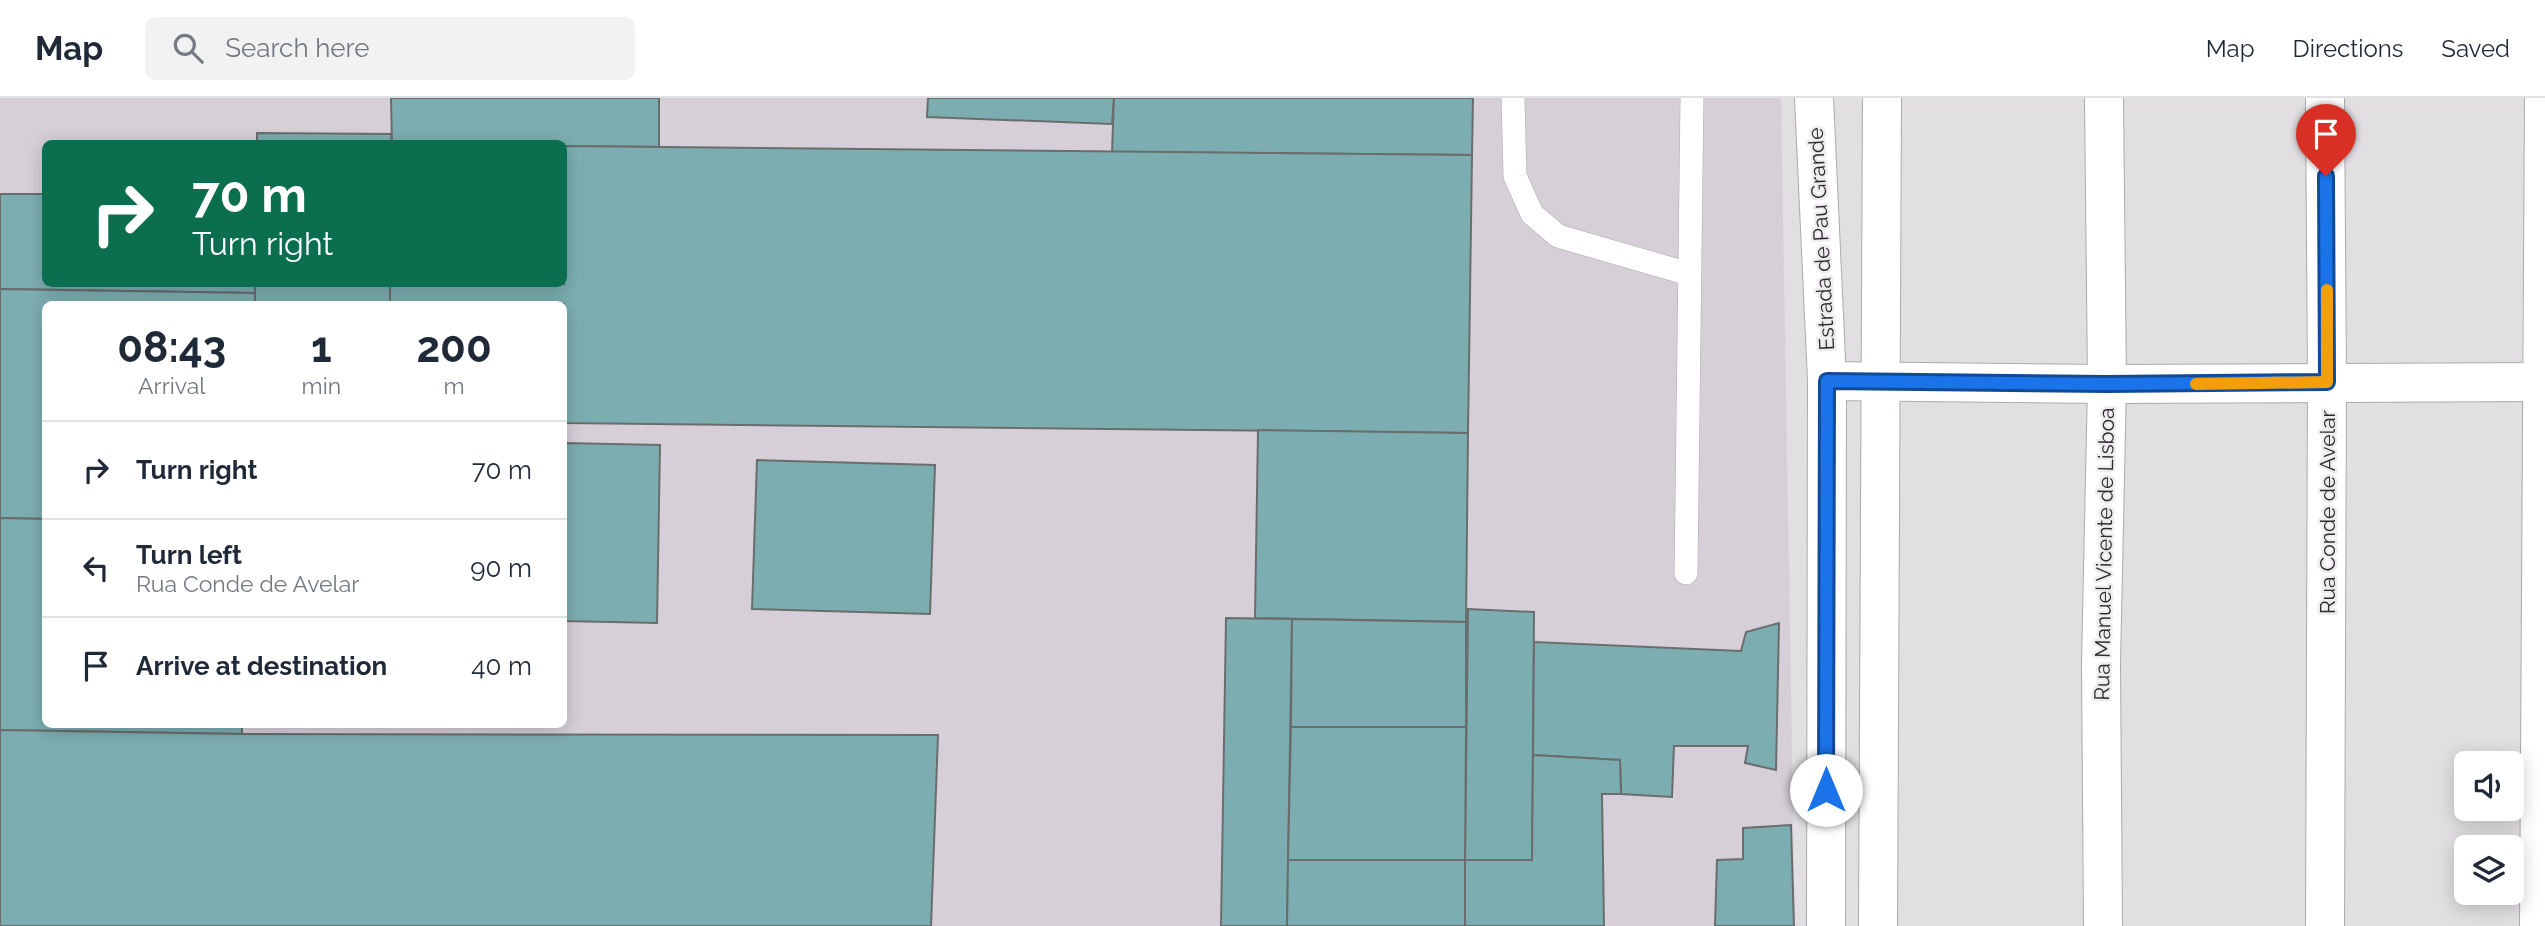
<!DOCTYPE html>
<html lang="en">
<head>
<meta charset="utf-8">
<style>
	body { margin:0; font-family:Raleway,sans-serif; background:#f2f2f3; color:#1f2937; height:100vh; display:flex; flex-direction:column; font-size:26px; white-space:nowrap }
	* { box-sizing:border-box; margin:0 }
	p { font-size:23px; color:#747a83 }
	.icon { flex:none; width:38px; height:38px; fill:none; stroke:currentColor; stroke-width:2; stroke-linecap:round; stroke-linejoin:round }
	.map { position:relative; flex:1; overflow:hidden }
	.panel { position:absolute; left:42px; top:203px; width:525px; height:427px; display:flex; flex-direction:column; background:#fff; border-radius:10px; box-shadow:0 4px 18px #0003 }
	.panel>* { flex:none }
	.hud { position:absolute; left:42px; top:42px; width:525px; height:147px; border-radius:10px; box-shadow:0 4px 18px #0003; background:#0b6e4f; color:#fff; overflow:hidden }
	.buttons { position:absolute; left:2454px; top:653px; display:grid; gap:14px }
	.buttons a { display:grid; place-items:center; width:70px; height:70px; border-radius:10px; background:#fff; box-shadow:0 4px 18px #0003; font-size:35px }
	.pin { position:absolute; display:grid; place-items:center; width:60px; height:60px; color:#fff; margin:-72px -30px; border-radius:50% 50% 50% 0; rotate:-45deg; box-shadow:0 0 7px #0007 }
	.pin .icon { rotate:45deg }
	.me { position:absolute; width:77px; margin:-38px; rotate:0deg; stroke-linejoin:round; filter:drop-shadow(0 0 5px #0008) }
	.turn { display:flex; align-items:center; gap:24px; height:147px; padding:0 35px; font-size:32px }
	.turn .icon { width:91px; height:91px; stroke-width:2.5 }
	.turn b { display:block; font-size:49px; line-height:60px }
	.eta { display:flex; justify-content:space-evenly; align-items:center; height:119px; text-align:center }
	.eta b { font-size:42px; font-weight:700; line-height:49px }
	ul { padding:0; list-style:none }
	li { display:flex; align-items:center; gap:21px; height:98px; padding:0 35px; border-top:2px solid #e0e1e3 }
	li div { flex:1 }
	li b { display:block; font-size:26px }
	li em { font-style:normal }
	header { display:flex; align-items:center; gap:42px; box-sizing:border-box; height:98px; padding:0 35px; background:#fff; border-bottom:2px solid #e0e1e3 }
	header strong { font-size:33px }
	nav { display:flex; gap:38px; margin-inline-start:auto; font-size:24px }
	.search { width:490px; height:63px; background:#f2f2f3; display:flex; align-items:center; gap:18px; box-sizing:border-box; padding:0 24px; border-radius:10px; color:#747a83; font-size:26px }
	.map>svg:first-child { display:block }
</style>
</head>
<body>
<header>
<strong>Map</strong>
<div class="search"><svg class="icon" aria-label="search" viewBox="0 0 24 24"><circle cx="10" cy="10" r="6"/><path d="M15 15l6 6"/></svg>Search here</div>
<nav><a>Map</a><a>Directions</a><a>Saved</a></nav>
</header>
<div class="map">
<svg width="2545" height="828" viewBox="0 0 2545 828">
	<rect width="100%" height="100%" fill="#e1dfe2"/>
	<path fill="#d7cfd8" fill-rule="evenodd" d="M0 0H1781L1795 828H0ZM46 46H564V186H46ZM46 206H564V626H46Z"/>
	<g fill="#7caeb1" stroke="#6a6d6d" stroke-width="2">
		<polygon points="391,0 659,0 659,49 564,48 564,46 392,46"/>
		<polygon points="928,0 1114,0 1112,26 927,19"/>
		<polygon points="1114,0 1473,0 1472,57 1112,54"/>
		<polygon points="257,35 391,36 392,46 257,46"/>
		<polygon points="564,48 1472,57 1468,335 564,325 564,206 390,206 390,186 564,186"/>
		<polygon points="0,96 46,96 46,186 255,186 255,195 0,191"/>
		<rect x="255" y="186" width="135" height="20"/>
		<polygon points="0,191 255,195 255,206 46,206 46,421 0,420"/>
		<polygon points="1258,332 1468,335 1466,524 1255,520"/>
		<polygon points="564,345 660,347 657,525 564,523"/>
		<polygon points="757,362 935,367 930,516 752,511"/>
		<polygon points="0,420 46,421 46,626 242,626 242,636 0,632"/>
		<polygon points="1468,511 1534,514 1532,762 1465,762"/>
		<polygon points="1226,520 1292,521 1287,828 1221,828"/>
		<polygon points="1292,521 1466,524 1466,629 1291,629"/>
		<polygon points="1779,525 1776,672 1745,665 1748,648 1674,648 1672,699 1621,696 1620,662 1533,657 1534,544 1741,553 1746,534"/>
		<polygon points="1291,629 1466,629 1465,762 1288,762"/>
		<polygon points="0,632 242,636 938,637 931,828 0,828"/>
		<polygon points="1533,657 1620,662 1621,696 1602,696 1604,828 1465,828 1465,762 1532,762"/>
		<polygon points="1791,727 1794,828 1715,828 1717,762 1743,761 1743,730"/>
		<polygon points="1288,762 1465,762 1465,828 1287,828"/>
	</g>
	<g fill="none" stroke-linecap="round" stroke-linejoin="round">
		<g stroke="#acaaac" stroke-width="24">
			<g id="lane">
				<polyline points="1513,0 1515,78 1532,116 1558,138 1689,176"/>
				<polyline points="1686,475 1692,0"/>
			</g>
		</g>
		<g stroke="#acaaac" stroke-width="40">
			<g id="street">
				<polyline points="1827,283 2107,286 2545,284"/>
				<polyline points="1878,828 1882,0"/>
				<polyline points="2103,828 2101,566 2107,286 2104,0"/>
				<polyline points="2325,828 2327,284 2325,0"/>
				<polyline points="2539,828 2544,0"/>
			</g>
		</g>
		<g stroke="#acaaac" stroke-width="40">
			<polyline id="secondary" points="1814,0 1827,283 1826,828"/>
		</g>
		<use href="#lane" stroke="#fff" stroke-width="23"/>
		<use href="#street" stroke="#fff" stroke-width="38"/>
		<use href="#secondary" stroke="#fff" stroke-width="38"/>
	</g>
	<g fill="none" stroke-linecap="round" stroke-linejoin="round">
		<g stroke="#114b97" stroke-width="18">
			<polyline id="route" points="1826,692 1827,283 2107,286 2327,284 2326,78"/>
		</g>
		<use href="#route" stroke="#1a73e8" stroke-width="12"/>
		<polyline stroke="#f59e0b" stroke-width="12" points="2196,286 2327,284 2327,192"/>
	</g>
	<g text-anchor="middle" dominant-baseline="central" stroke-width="5" stroke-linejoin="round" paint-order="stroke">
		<g font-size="21" fill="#2c2b2c" stroke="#efecef">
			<text transform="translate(1821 141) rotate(-93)">Estrada de Pau Grande</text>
			<text transform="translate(2327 414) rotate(-90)">Rua Conde de Avelar</text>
			<text transform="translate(2104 456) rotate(-89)">Rua Manuel Vicente de Lisboa</text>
		</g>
	</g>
</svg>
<div class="buttons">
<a><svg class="icon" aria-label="sound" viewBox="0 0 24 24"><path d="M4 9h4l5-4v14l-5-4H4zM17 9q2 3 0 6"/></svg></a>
<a><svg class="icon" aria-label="layers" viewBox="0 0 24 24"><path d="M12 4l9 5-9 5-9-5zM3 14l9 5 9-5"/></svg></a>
</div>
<div class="pin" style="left:2326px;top:78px;background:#d93025"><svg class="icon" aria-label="arrive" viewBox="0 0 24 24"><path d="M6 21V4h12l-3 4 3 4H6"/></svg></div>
<svg class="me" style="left:1826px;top:692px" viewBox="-20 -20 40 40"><circle r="19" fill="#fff"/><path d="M0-13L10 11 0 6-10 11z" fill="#1a73e8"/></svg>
<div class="hud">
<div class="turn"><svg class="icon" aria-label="right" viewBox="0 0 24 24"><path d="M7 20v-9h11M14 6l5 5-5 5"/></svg><div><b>70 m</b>Turn right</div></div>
</div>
<section class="panel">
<div class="eta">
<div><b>08:43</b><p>Arrival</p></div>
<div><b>1</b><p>min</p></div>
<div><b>200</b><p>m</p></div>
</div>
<ul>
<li><svg class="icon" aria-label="right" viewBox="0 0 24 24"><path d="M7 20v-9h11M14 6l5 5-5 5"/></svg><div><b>Turn right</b></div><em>70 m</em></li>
<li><svg class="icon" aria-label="left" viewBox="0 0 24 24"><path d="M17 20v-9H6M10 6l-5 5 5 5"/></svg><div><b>Turn left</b><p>Rua Conde de Avelar</p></div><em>90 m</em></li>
<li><svg class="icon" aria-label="arrive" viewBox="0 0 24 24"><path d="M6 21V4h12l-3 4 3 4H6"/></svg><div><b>Arrive at destination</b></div><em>40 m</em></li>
</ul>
</section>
</div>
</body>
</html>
